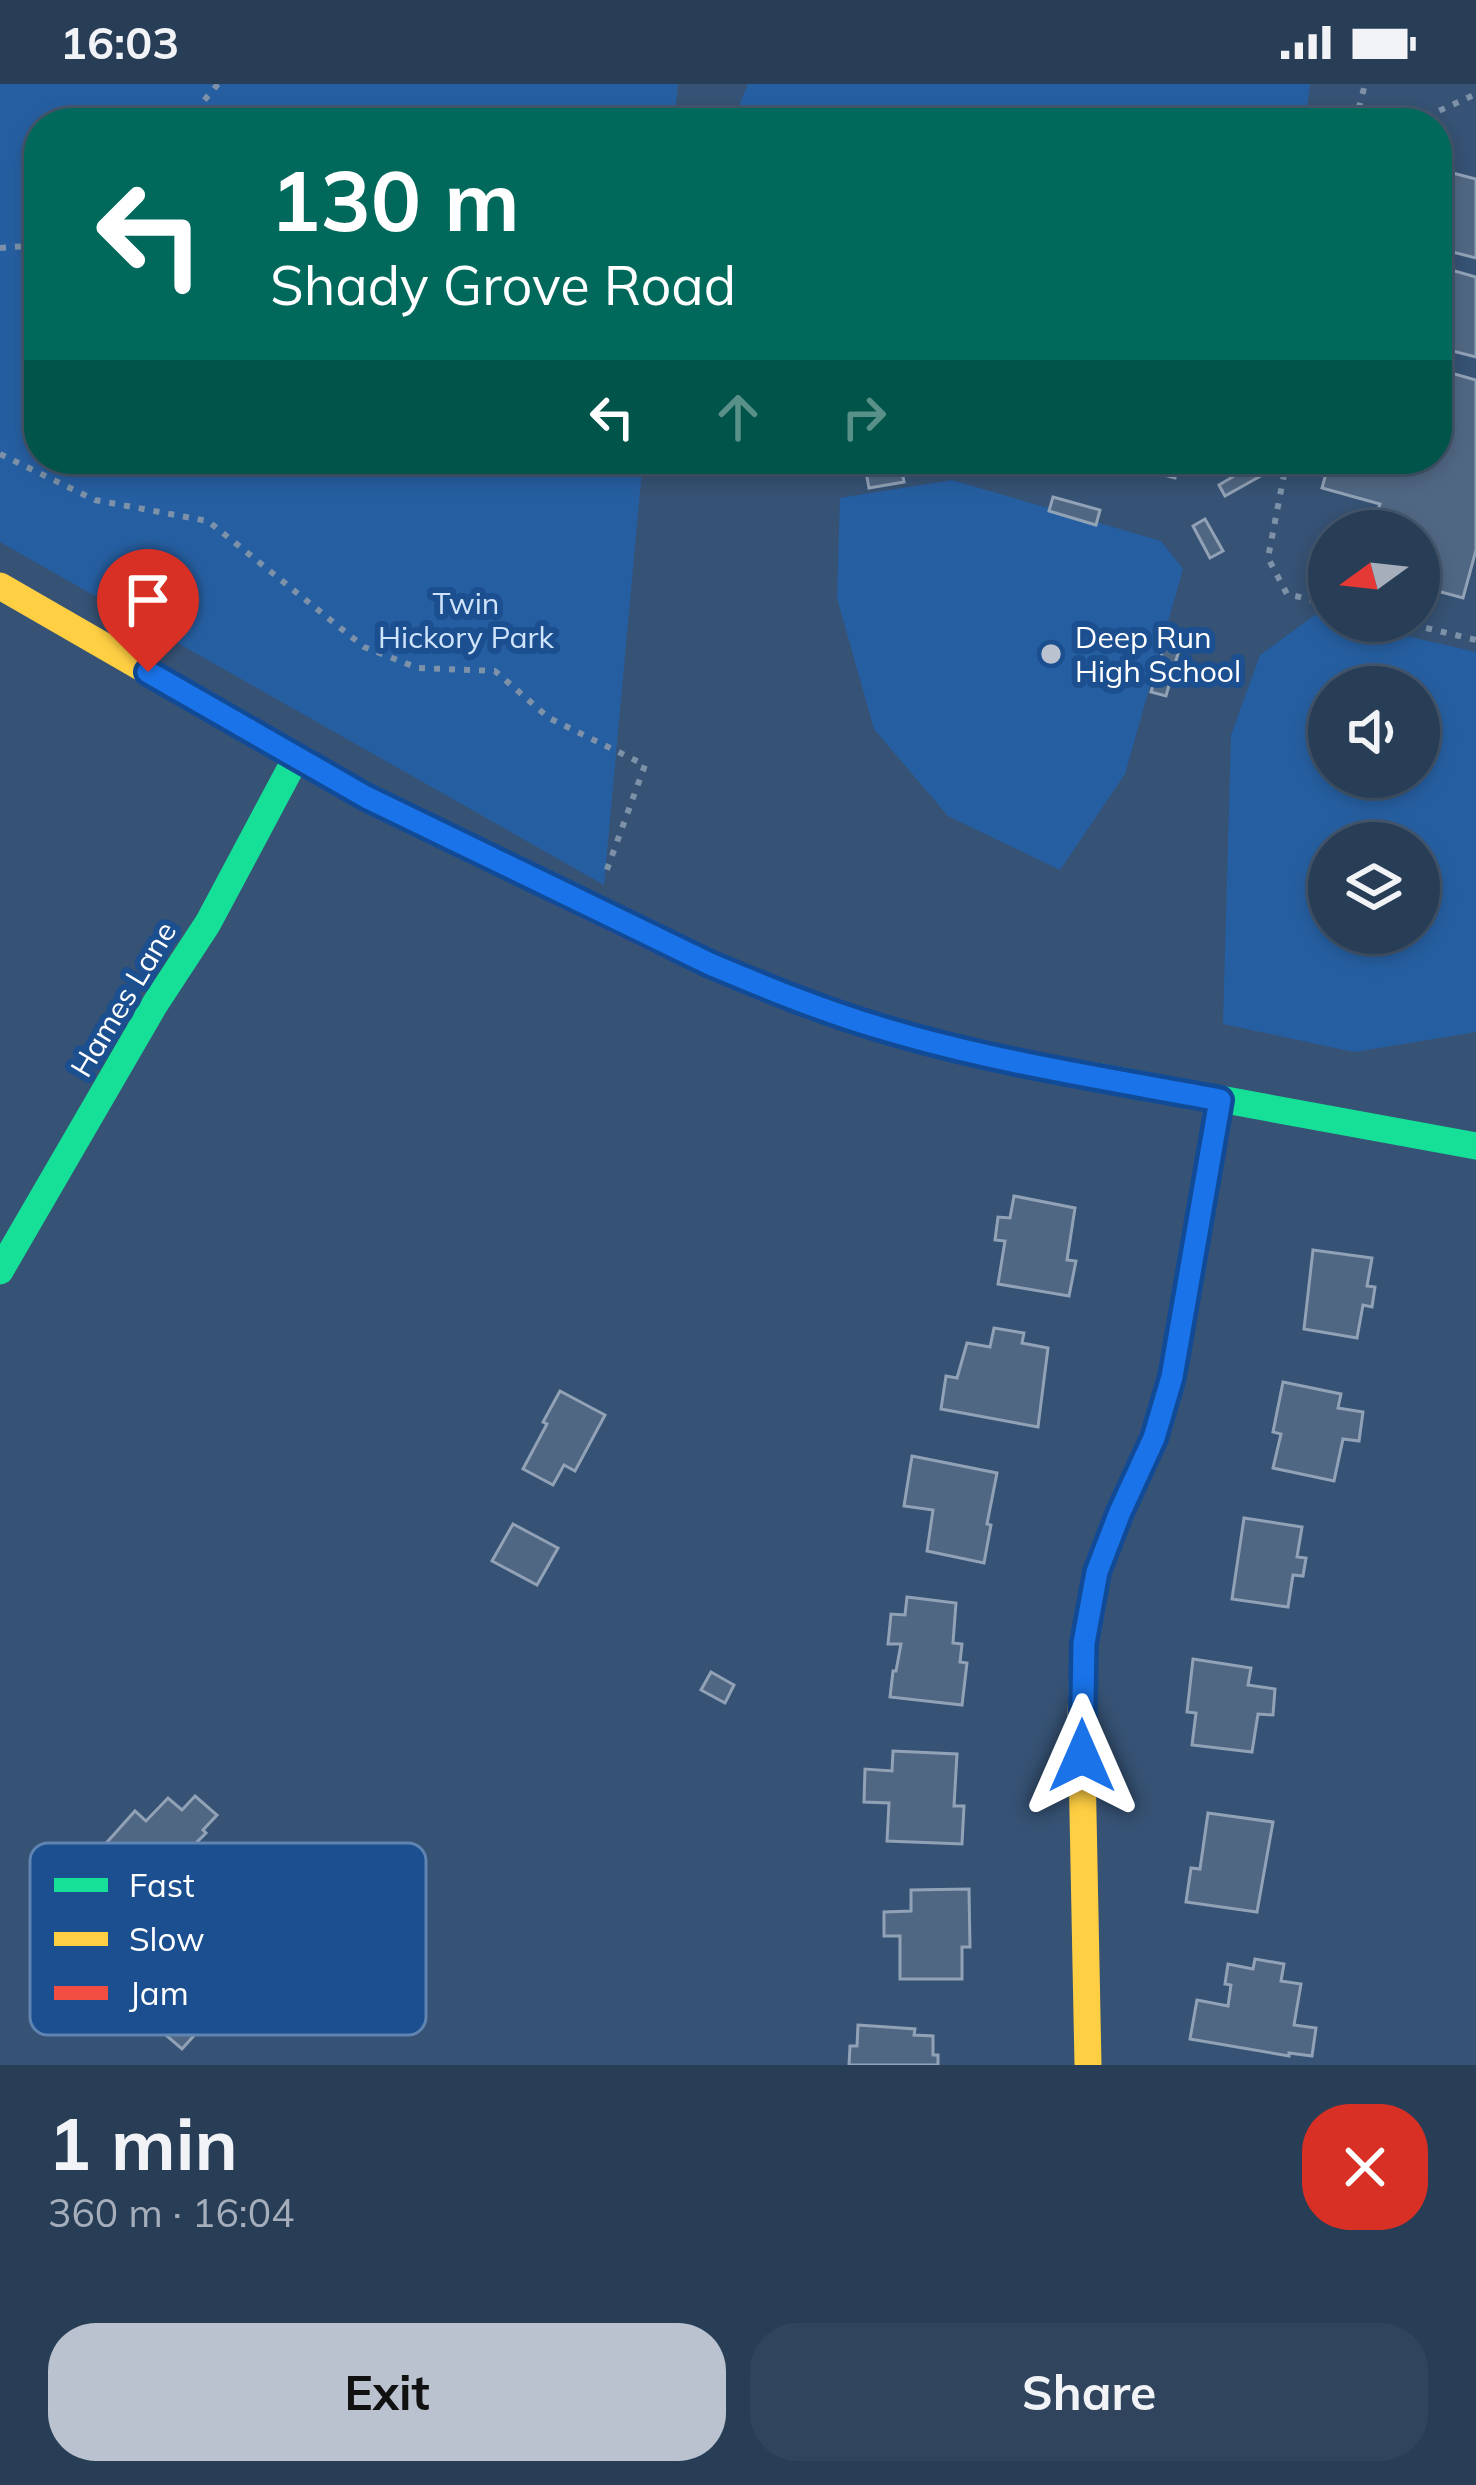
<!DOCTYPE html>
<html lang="en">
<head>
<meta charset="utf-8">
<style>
	body { margin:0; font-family:Mulish,sans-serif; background:#30455d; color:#f1f3f6; height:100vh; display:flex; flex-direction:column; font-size:45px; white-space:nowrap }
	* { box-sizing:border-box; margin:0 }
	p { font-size:39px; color:#a5aeba }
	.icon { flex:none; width:66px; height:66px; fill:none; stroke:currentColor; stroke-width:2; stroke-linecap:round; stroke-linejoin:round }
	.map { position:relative; height:1981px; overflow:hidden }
	.sheet { display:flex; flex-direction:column; background:#283e57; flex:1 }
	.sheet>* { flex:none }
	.banner { position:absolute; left:24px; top:24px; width:1428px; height:366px; border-radius:48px; box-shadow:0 6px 18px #0003,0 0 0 3px #44576d; background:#00695c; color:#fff; overflow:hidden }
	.needle { width:78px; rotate:255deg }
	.fabs { position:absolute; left:1308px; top:426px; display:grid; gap:24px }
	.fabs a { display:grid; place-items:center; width:132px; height:132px; border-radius:50%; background:#283e57; box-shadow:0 6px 18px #0003,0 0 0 3px #44576d; font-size:60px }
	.pin { position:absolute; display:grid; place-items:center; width:102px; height:102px; color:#fff; margin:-123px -51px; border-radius:50% 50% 50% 0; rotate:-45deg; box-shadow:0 0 12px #0007 }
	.pin .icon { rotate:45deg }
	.me { position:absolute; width:132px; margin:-66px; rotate:0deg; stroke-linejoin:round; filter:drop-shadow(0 0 9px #0008) }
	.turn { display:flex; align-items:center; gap:42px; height:252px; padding:0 48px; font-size:54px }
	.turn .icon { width:156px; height:156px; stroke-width:2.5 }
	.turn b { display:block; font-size:84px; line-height:102px }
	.lanes { display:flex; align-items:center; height:114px; padding:0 48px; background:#0003; justify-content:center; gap:60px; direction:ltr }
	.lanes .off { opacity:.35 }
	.round { display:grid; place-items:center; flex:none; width:126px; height:126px; border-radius:48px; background:#30455d }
	.head { display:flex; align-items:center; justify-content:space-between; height:204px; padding:0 48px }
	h1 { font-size:72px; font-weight:700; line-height:90px }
	.action { display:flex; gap:24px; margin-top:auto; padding:24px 48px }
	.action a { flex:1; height:138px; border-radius:48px; background:#b9c2ce; color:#111; font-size:48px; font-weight:700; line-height:138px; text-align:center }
	.action a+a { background:#30455d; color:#f1f3f6 }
	.status { display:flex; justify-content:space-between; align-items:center; height:84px; padding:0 60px; background:#283e57; direction:ltr }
	.status svg { height:33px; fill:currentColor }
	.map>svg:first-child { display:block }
</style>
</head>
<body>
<div class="status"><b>16:03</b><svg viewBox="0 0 49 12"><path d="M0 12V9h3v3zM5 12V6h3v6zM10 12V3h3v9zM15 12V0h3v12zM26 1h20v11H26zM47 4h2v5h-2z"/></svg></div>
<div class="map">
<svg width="1476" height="1981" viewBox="0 0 1476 1981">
	<rect width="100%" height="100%" fill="#365274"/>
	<g fill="#265fa1" fill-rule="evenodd">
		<polygon points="0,0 678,0 674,39 39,39 39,375 643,375 604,801 0,458"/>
		<polygon points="748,0 1310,0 1305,39 732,39"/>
		<polygon points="952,396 1161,457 1183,485 1125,690 1060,786 948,732 874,645 837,514 840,414"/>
		<path d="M1315 531 1329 534V537H1341L1476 568V948L1354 968 1223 940 1231 651 1260 571ZM1329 603H1419V693H1329ZM1329 759H1419V849H1329Z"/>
	</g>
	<g fill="#506783" stroke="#92a2b6" stroke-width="3">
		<polygon points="1437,85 1476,95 1476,174 1437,164"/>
		<polygon points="1437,182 1476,193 1476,273 1437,263"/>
		<polygon points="1437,285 1476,296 1476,466 1463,514 1419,502 1419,447 1378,447 1383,427 1378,426 1380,420 1322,404 1330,375 1437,375"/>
		<polygon points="1117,375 1179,375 1175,394 1116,379"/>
		<polygon points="1259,377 1266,389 1225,412 1219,401"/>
		<polygon points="901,382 904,398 869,404 866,388"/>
		<polygon points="1053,413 1100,426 1096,441 1049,427"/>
		<polygon points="1205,435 1223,467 1210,474 1193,442"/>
		<polygon points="1164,562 1179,566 1166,612 1151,608"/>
		<polygon points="1014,1112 1075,1124 1067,1176 1076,1177 1069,1212 998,1200 1005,1157 995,1156 998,1133 1010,1134"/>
		<polygon points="1313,1166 1372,1174 1367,1202 1375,1203 1372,1223 1363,1221 1357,1254 1304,1245"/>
		<polygon points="994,1244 1024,1249 1022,1259 1048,1264 1038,1343 941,1325 946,1292 957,1294 967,1259 990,1263"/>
		<polygon points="1283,1298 1341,1310 1338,1324 1363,1328 1359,1357 1343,1355 1334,1397 1273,1384 1281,1350 1273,1348"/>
		<polygon points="560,1307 605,1331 575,1387 564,1381 553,1401 523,1385 547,1340 543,1338"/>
		<polygon points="912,1372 997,1389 987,1440 991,1441 984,1479 927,1467 933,1426 904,1422"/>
		<polygon points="1244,1434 1302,1443 1297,1473 1306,1474 1303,1492 1293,1491 1288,1523 1232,1515"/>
		<polygon points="513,1440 558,1464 537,1501 492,1477"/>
		<polygon points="907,1513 956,1519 953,1559 962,1560 960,1578 967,1579 962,1621 890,1613 893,1587 896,1587 901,1560 888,1560 891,1530 905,1531"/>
		<polygon points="1193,1575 1251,1584 1248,1601 1275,1605 1273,1631 1258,1630 1252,1668 1192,1661 1196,1629 1187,1628"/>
		<polygon points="711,1588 734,1601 725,1619 701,1606"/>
		<polygon points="893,1667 957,1670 954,1722 964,1722 962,1760 887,1757 889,1719 864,1718 865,1685 892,1687"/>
		<polygon points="195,1712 217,1731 203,1746 206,1749 187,1768 202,1781 172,1813 161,1803 120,1848 81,1812 104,1787 91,1776 135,1727 146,1737 168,1714 182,1726"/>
		<polygon points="1208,1729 1273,1738 1257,1828 1186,1818 1191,1784 1200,1785"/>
		<polygon points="969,1805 970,1863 962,1863 962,1895 900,1895 900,1852 884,1852 884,1828 911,1827 911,1806"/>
		<polygon points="1255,1875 1284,1880 1281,1897 1301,1900 1294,1941 1316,1944 1312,1972 1289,1969 1289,1972 1190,1955 1197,1916 1228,1922 1231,1901 1225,1900 1228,1880 1253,1885"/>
		<polygon points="188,1886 224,1918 182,1965 146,1934"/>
		<polygon points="858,1941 915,1945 914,1951 933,1952 933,1971 938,1971 938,1981 849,1981 850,1962 857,1962"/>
	</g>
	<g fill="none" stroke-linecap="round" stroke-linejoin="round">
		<g stroke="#7d92a8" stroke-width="6" stroke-dasharray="6 9" stroke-linecap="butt">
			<polyline points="185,39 218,0"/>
			<polyline points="1355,39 1365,0"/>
			<polyline points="1412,39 1476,10"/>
			<polyline points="0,164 39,161"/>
			<polyline points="0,370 95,416 208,437 364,563 418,584 495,587 549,634 645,681 606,788"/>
			<polyline points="1287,375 1268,474 1287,510 1329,520"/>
			<polyline points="1397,537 1476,556"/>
		</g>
		<g stroke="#16e098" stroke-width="27">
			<polyline points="1095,992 1476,1062"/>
			<polyline points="0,1187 155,920 208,839 296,674"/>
		</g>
		<g stroke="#ffcf43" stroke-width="27">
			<polyline points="0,502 366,713 472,765"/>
			<polyline points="1088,1981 1081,1629 1084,1559 1098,1488 1120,1428 1154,1354 1172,1293 1187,1205"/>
		</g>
		<g stroke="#f24e42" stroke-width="27">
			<path d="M472 765C586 820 698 881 817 923 907 955 1001 975 1095 992"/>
			<polyline points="1187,1205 1220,1016"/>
		</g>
	</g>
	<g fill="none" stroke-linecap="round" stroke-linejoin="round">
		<g stroke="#114b97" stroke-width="30">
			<path id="route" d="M148 588 366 713 710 880C767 904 825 928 884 945 994 978 1108 995 1220 1016L1172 1293 1154 1354 1120 1428 1097 1488 1084 1559 1082 1672"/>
		</g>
		<use href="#route" stroke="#1a73e8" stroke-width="21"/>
	</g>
	<circle fill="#b9c2ce" stroke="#1b4f8f" stroke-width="4.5" cx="1051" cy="570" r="12"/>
	<g text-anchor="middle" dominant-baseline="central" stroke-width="12" stroke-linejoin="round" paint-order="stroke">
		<g font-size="30" fill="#cfe3fa" stroke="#1b4f8f">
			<text x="466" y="519">Twin<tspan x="466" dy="34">Hickory Park</tspan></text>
		</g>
		<g font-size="30" fill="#fff" stroke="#1b4f8f" text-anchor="start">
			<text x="1075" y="553">Deep Run<tspan x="1075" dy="34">High School</tspan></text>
		</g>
		<g font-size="30" fill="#fff" stroke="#1b4f8f">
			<text transform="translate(123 915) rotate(-59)">Hames Lane</text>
		</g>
	</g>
	<rect x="30" y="1759" width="396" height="192" rx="18" fill="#1b4f8f" stroke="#5f84b1" stroke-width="3"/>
	<rect x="54" y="1794" width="54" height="14" fill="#16e098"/>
	<rect x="54" y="1848" width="54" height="14" fill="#ffcf43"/>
	<rect x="54" y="1902" width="54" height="14" fill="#f24e42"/>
	<g font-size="33" fill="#fff">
		<text x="129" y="1813">Fast</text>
		<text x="129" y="1867">Slow</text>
		<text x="129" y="1921">Jam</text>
	</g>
</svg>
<div class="fabs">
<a><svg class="needle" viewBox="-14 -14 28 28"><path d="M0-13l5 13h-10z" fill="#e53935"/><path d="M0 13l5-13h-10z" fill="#a5aeba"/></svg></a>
<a><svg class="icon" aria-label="sound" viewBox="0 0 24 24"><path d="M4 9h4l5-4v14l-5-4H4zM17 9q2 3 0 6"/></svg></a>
<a><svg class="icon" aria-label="layers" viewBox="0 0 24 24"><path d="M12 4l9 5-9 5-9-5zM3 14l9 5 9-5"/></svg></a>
</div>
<div class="pin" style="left:148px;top:588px;background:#d93025"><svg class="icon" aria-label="arrive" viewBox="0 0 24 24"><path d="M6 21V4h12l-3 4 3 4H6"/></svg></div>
<svg class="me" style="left:1082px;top:1672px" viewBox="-20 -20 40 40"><path d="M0-17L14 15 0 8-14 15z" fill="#1a73e8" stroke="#fff" stroke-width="4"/></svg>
<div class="banner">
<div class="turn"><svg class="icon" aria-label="left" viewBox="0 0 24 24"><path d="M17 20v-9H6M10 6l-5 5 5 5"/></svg><div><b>130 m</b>Shady Grove Road</div></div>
<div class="lanes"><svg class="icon" aria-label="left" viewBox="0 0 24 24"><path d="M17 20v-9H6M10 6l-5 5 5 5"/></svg><svg class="icon off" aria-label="ahead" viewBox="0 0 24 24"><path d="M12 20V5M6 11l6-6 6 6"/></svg><svg class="icon off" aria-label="right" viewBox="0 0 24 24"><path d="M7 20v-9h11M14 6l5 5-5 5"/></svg></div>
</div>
</div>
<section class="sheet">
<div class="head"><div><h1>1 min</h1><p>360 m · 16:04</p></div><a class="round" style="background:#d93025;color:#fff"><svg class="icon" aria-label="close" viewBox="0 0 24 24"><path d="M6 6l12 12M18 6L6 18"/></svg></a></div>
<div class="action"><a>Exit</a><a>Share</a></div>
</section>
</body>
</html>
